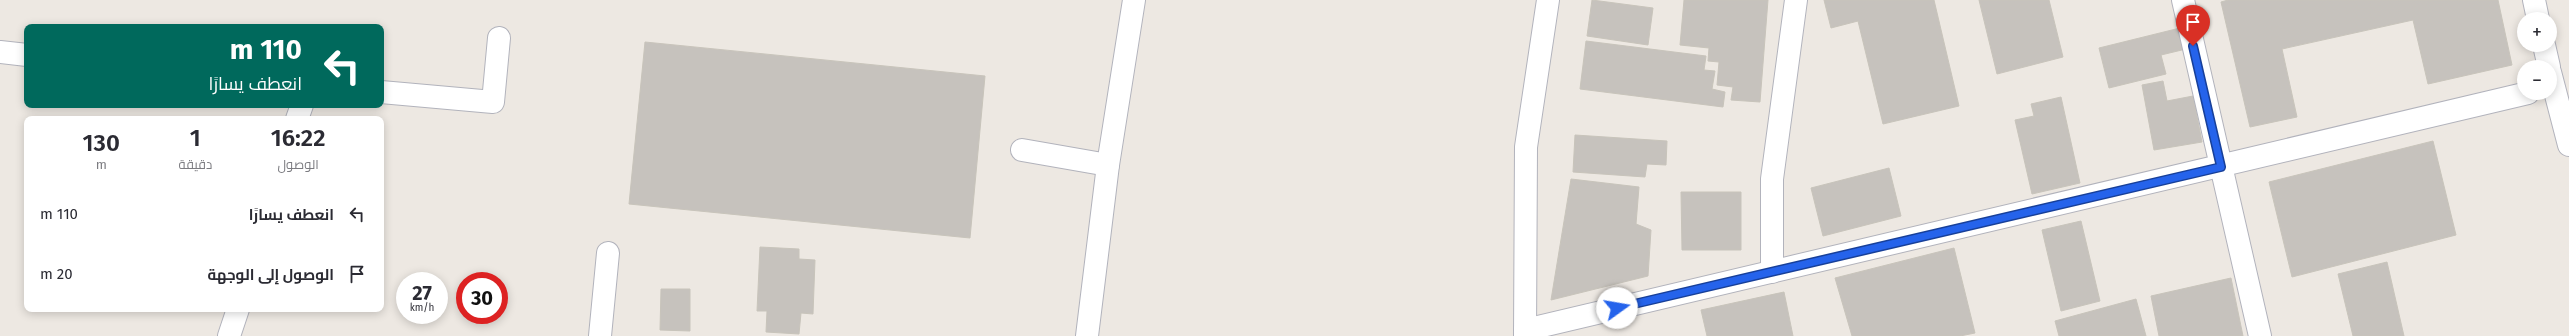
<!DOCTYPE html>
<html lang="ar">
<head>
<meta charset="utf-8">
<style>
	body { margin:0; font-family:"Fira Sans",Cairo,sans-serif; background:#f2f2f3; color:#2b2b33; direction:rtl; height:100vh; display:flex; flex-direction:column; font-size:15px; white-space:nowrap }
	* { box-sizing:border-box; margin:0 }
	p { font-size:13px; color:#7c7c81 }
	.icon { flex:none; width:22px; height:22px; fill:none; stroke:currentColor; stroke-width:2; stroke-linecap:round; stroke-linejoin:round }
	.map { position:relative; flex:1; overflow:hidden; direction:ltr }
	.details { position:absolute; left:24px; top:116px; width:360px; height:196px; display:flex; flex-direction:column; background:#fff; border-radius:8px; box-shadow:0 2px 10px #0003; direction:rtl }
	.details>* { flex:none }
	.guide { position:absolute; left:24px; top:24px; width:360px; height:84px; border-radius:8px; box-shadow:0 2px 10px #0003; direction:rtl; background:#00695c; color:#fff; overflow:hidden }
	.tools { position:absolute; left:2517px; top:12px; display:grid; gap:8px }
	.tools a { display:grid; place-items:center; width:40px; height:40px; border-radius:50%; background:#fff; box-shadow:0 2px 10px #0003; font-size:20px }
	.speed { position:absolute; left:396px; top:272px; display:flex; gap:8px; font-size:20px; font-weight:700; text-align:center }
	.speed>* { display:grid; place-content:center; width:52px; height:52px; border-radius:50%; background:#fff; box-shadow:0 2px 10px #0003; line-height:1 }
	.speed small { font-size:10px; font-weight:400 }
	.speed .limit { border:6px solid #d22; background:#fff; color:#111 }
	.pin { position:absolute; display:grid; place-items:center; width:34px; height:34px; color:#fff; margin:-41px -17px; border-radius:50% 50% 50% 0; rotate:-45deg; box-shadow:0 0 4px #0007 }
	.pin .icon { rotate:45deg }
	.me { position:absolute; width:44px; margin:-22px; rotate:77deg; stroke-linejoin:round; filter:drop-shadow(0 0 3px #0008) }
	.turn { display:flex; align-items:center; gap:14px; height:84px; padding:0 16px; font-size:18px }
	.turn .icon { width:52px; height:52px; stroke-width:2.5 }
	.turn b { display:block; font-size:28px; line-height:34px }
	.eta { display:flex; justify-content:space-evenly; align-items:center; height:68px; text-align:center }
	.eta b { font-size:24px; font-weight:600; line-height:28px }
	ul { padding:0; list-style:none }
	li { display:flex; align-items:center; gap:12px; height:60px; padding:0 16px }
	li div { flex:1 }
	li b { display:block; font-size:15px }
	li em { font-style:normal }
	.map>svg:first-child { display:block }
</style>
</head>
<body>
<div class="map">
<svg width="2569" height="336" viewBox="0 0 2569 336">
	<rect width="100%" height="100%" fill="#ede8e2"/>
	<g fill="#c6c2bd" stroke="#c8c4bb">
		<polygon points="1592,0 1653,8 1648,45 1587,36"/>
		<polygon points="1684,0 1768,0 1760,102 1731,100 1733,87 1717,85 1719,62 1708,61 1709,48 1680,45"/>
		<polygon points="1824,0 1934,0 1959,106 1883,124 1858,21 1831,28"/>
		<polygon points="1979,0 2049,0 2063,57 1997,74"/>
		<polygon points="2228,0 2498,0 2512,65 2428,84 2413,20 2282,49 2297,117 2250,127 2221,2"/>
		<polygon points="2180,28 2186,49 2161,55 2166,74 2109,88 2099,48"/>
		<polygon points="1586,41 1706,56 1704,70 1715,71 1712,89 1725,92 1723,107 1580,89"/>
		<polygon points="645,42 985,76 970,238 629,204"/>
		<polygon points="2163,81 2167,101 2193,96 2202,142 2154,150 2142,85"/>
		<polygon points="2061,97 2080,183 2032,194 2015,120 2034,116 2031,104"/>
		<polygon points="1575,135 1667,141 1666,165 1647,164 1645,177 1573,172"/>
		<polygon points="2433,141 2456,235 2292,277 2269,182"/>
		<polygon points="1889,168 1901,216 1823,236 1811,188"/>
		<polygon points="1571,179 1639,187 1636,224 1651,230 1648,276 1551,300"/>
		<polygon points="1681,192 1741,192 1741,250 1682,250"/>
		<polygon points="2081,221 2100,301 2061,311 2042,230"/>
		<polygon points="760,247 799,249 799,259 815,260 813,314 801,313 799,334 766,332 767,311 757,311"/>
		<polygon points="1954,248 1975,333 1960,336 1852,336 1835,278"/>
		<polygon points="2387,262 2404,336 2353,336 2338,274"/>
		<polygon points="2231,278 2243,336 2159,336 2151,296"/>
		<polygon points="661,289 690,289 690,331 660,330"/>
		<polygon points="1784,292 1793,336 1707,336 1701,310"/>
		<polygon points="2136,299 2146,336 2059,336 2055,321"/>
	</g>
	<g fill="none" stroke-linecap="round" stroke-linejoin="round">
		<g stroke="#b2b3bc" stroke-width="24">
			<g id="street">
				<polyline points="2183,0 2260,336"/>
				<polyline points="2534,0 2538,19"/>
				<polyline points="2544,45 2549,67"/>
				<polyline points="0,52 27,55"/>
				<polyline points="2550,72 2569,145"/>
				<polyline points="381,92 493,102 499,38"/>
				<polyline points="297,119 302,105"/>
				<polyline points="1022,150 1108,165"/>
				<polyline points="1772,272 1772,179 1796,0"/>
				<polyline points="1525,330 2528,93"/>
				<polyline points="229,336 238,309"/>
				<polyline points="600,336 608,253"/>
				<polyline points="1087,336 1108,165 1134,0"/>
				<polyline points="1525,336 1526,147 1548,0"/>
			</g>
		</g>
		<use href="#street" stroke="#fff" stroke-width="22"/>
	</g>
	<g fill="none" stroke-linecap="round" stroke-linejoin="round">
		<g stroke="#184099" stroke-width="10">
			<polyline id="route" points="1617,308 2221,167 2193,46"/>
		</g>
		<use href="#route" stroke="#2563eb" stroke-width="7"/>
	</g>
</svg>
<div class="tools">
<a>+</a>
<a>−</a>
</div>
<div class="speed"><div>27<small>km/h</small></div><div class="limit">30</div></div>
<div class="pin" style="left:2193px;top:46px;background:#d93025"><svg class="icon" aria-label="arrive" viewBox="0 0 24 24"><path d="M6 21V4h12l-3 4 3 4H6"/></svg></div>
<svg class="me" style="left:1617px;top:308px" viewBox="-20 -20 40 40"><circle r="19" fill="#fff"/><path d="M0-13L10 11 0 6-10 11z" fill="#2563eb"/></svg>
<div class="guide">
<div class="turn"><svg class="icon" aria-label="left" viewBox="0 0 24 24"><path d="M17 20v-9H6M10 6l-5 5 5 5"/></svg><div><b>110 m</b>انعطف يسارًا</div></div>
</div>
<section class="details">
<div class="eta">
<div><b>16:22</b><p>الوصول</p></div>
<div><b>1</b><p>دقيقة</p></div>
<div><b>130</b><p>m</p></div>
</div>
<ul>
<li><svg class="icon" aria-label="left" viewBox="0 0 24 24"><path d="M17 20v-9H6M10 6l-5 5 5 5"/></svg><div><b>انعطف يسارًا</b></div><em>110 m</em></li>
<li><svg class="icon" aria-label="arrive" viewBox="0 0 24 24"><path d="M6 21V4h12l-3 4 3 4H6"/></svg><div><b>الوصول إلى الوجهة</b></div><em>20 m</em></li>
</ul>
</section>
</div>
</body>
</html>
